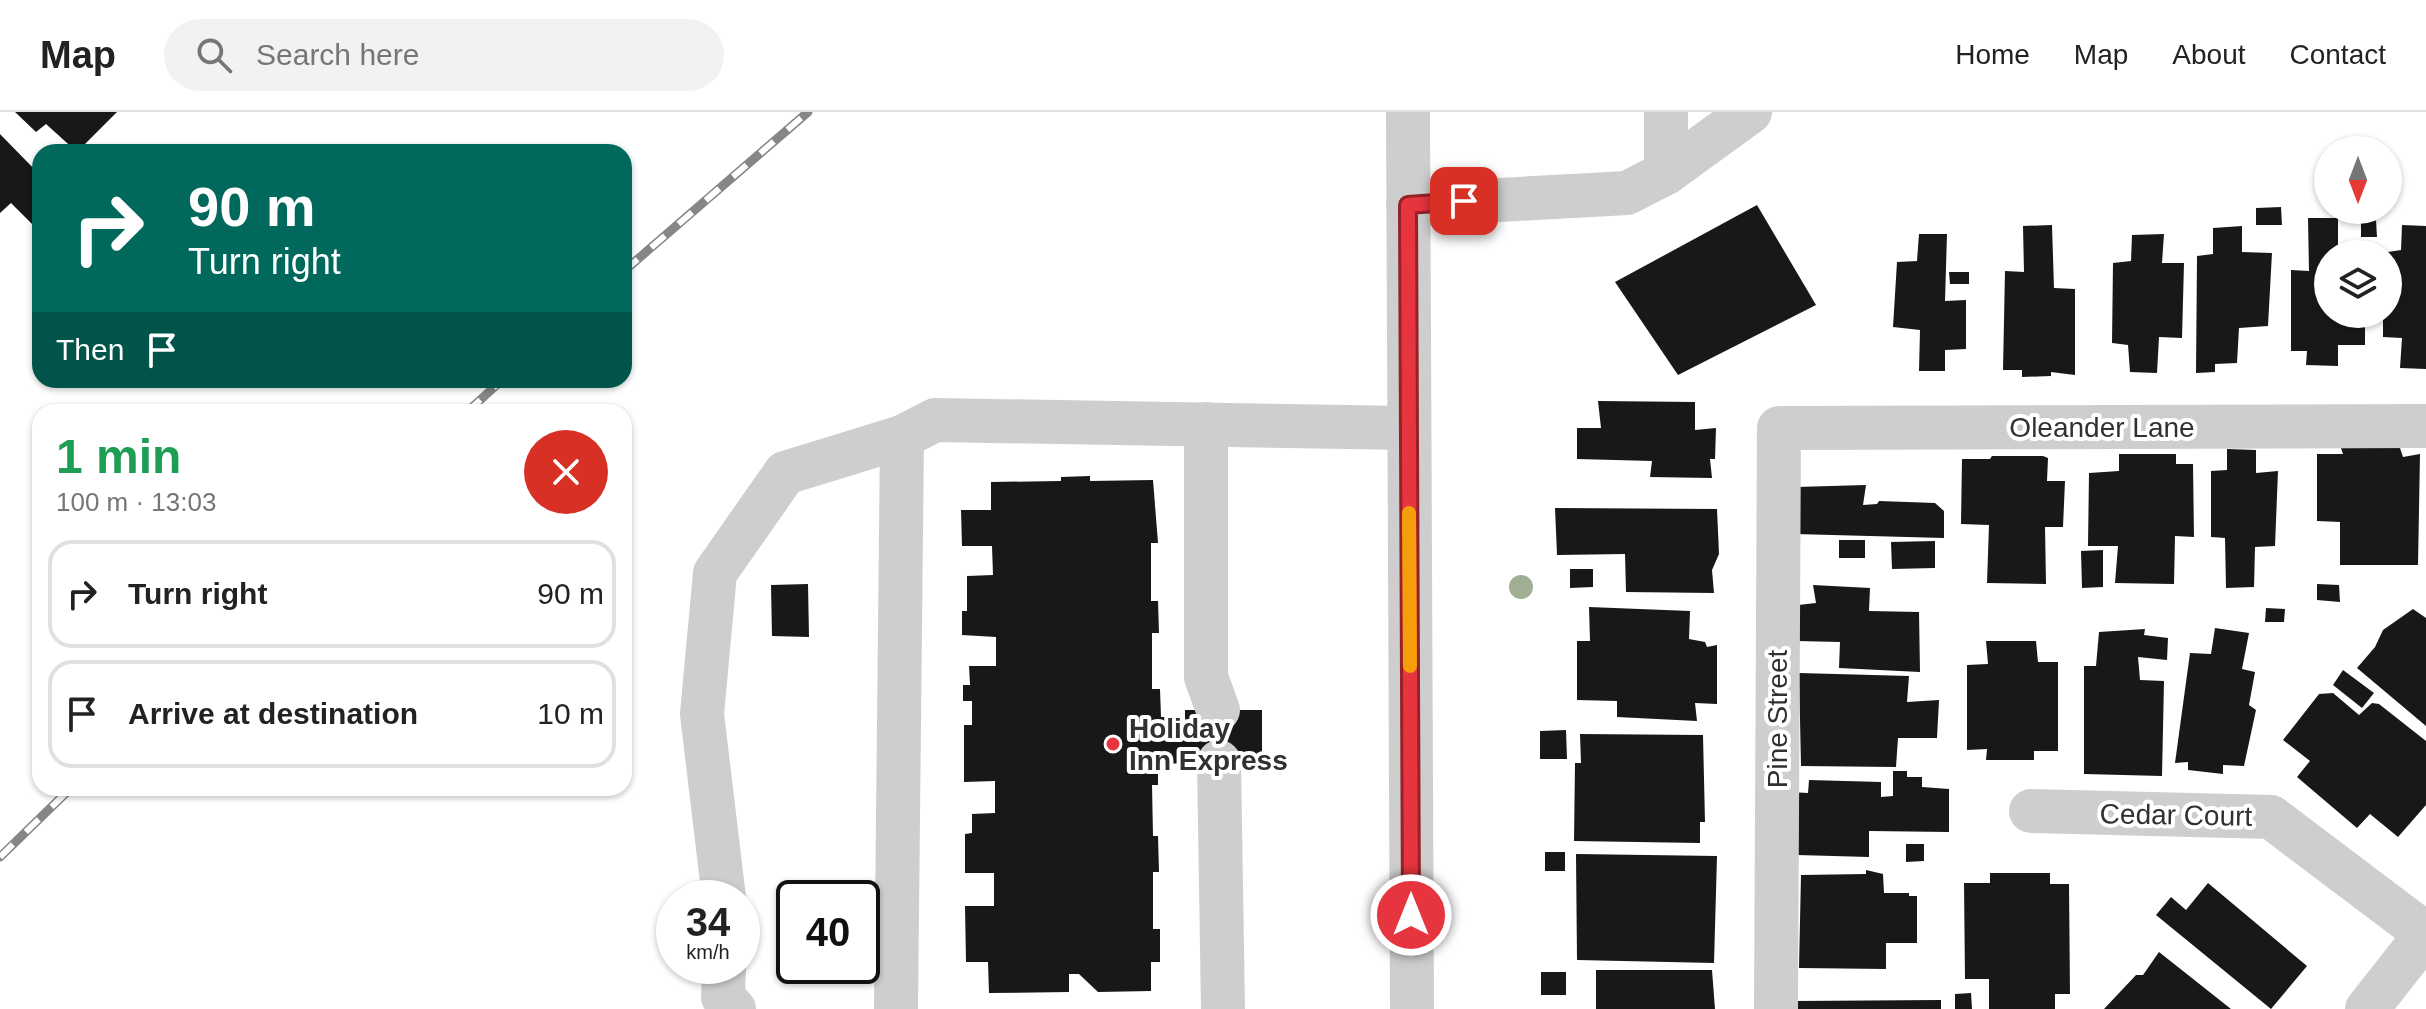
<!DOCTYPE html>
<html lang="en">
<head>
<meta charset="utf-8">
<style>
	body { margin:0; font-family:Arial,sans-serif; background:#f2f2f2; color:#222; height:100vh; display:flex; flex-direction:column; font-size:30px; white-space:nowrap }
	* { box-sizing:border-box; margin:0 }
	p { font-size:26px; color:#767676 }
	.icon { flex:none; width:44px; height:44px; fill:none; stroke:currentColor; stroke-width:2; stroke-linecap:round; stroke-linejoin:round }
	.map { position:relative; flex:1; overflow:hidden }
	.drawer { position:absolute; left:32px; top:292px; width:600px; height:392px; display:flex; flex-direction:column; background:#fff; border-radius:24px; box-shadow:0 2px 6px #0004 }
	.drawer>* { flex:none }
	.top-card { position:absolute; left:32px; top:32px; width:600px; height:244px; border-radius:24px; box-shadow:0 2px 6px #0004; background:#00695c; color:#fff; overflow:hidden }
	.needle { width:52px; rotate:180deg }
	.buttons { position:absolute; left:2314px; top:24px; display:grid; gap:16px }
	.buttons a { display:grid; place-items:center; width:88px; height:88px; border-radius:50%; background:#fff; box-shadow:0 2px 6px #0004; font-size:40px }
	.speed { position:absolute; left:656px; top:768px; display:flex; gap:16px; font-size:40px; font-weight:700; text-align:center }
	.speed>* { display:grid; place-content:center; width:104px; height:104px; border-radius:50%; background:#fff; box-shadow:0 2px 6px #0004; line-height:1 }
	.speed small { font-size:20px; font-weight:400 }
	.speed .limit { border:4px solid #111; border-radius:12px; background:#fff; color:#111 }
	.pin { position:absolute; display:grid; place-items:center; width:68px; height:68px; color:#fff; margin:-34px; border-radius:16px; box-shadow:0 4px 12px #0006 }
	.me { position:absolute; width:88px; margin:-44px; rotate:0deg; stroke-linejoin:round; filter:drop-shadow(0 0 6px #0008) }
	.turn { display:flex; align-items:center; gap:28px; height:168px; padding:0 24px; font-size:36px }
	.turn .icon { width:104px; height:104px; stroke-width:2.5 }
	.turn b { display:block; font-size:56px; line-height:68px }
	.then { display:flex; align-items:center; height:76px; padding:0 24px; background:#0003; gap:16px; font-size:30px }
	.round { display:grid; place-items:center; flex:none; width:84px; height:84px; border-radius:42px; background:#f2f2f2 }
	.overview { display:flex; align-items:center; justify-content:space-between; height:136px; padding:0 24px }
	h1 { font-size:48px; font-weight:600; line-height:60px; color:#1e9e55 }
	ul { padding:0; list-style:none }
	li { display:flex; align-items:center; gap:24px; height:108px; margin:0 16px 12px; padding:0 8px; border:4px solid #e0e0e0; border-radius:24px }
	li div { flex:1 }
	li b { display:block; font-size:30px }
	li em { font-style:normal }
	header { display:flex; align-items:center; gap:48px; box-sizing:border-box; height:112px; padding:0 40px; background:#fff; border-bottom:2px solid #e0e0e0 }
	header strong { font-size:38px }
	nav { display:flex; gap:44px; margin-inline-start:auto; font-size:28px }
	.search { width:560px; height:72px; background:#f2f2f2; display:flex; align-items:center; gap:20px; box-sizing:border-box; padding:0 28px; border-radius:44px; color:#767676; font-size:30px }
	.map>svg:first-child { display:block }
</style>
</head>
<body>
<header>
<strong>Map</strong>
<div class="search"><svg class="icon" aria-label="search" viewBox="0 0 24 24"><circle cx="10" cy="10" r="6"/><path d="M15 15l6 6"/></svg>Search here</div>
<nav><a>Home</a><a>Map</a><a>About</a><a>Contact</a></nav>
</header>
<div class="map">
<svg width="2426" height="897" viewBox="0 0 2426 897">
	<rect width="100%" height="100%" fill="#fff"/>
	<g fill="#181818">
		<polygon points="15,0 117,0 77,40 46,12 36,20"/>
		<polygon points="0,22 40,63 39,119 11,91 0,101"/>
		<polygon points="1757,93 1816,193 1678,263 1615,170"/>
		<polygon points="2281,95 2282,113 2256,113 2256,96"/>
		<polygon points="2308,106 2338,106 2338,142 2328,142 2328,202 2365,202 2365,233 2338,233 2338,254 2306,253 2307,239 2291,239 2291,158 2309,159"/>
		<polygon points="2361,108 2376,108 2377,125 2361,125"/>
		<polygon points="2052,113 2054,176 2075,177 2075,263 2051,260 2051,264 2022,265 2022,258 2003,258 2005,159 2024,160 2023,114"/>
		<polygon points="2402,113 2426,114 2426,257 2400,256 2402,226 2383,225 2383,202 2388,202 2388,140 2401,138"/>
		<polygon points="2242,114 2242,140 2272,141 2268,214 2239,216 2237,251 2215,252 2215,260 2196,261 2197,144 2213,142 2213,116"/>
		<polygon points="1919,122 1947,122 1945,189 1966,188 1966,237 1945,238 1945,259 1919,259 1920,218 1893,215 1897,150 1917,149"/>
		<polygon points="2164,122 2162,151 2184,151 2182,226 2159,225 2157,261 2130,260 2128,233 2112,231 2113,151 2131,149 2132,123"/>
		<polygon points="1949,160 1969,160 1969,172 1950,172"/>
		<polygon points="1598,289 1695,290 1695,318 1716,316 1715,347 1710,347 1712,366 1650,365 1652,349 1577,347 1577,316 1601,316"/>
		<polygon points="2341,336 2400,336 2403,345 2420,342 2418,453 2340,453 2340,410 2317,409 2317,342 2343,342"/>
		<polygon points="2227,337 2256,338 2256,361 2278,359 2275,434 2255,435 2254,475 2226,476 2225,426 2211,425 2211,359 2227,358"/>
		<polygon points="2119,342 2176,342 2176,352 2193,352 2194,425 2175,424 2174,472 2115,471 2118,434 2088,434 2089,361 2119,359"/>
		<polygon points="1992,344 2043,344 2048,346 2047,369 2065,369 2063,415 2045,415 2046,472 1987,471 1989,413 1961,412 1962,347 1990,347"/>
		<polygon points="1090,364 1090,369 1153,368 1158,431 1151,431 1151,489 1158,489 1159,521 1152,521 1152,577 1160,577 1161,605 1168,605 1168,615 1185,615 1185,598 1262,598 1262,649 1158,652 1158,673 1152,673 1153,724 1158,724 1159,760 1153,760 1153,817 1160,817 1160,850 1151,850 1151,879 1098,880 1079,862 1069,862 1069,880 989,881 988,850 966,850 965,794 994,794 994,761 965,761 965,722 972,721 972,702 995,701 995,669 964,670 964,613 972,613 972,589 963,589 963,573 970,573 969,554 996,554 996,525 962,523 962,499 967,499 967,464 993,463 992,434 962,434 961,398 991,398 991,370 1061,369 1061,365"/>
		<polygon points="1866,373 1863,393 1877,392 1879,389 1935,391 1944,399 1944,426 1795,422 1796,375"/>
		<polygon points="1555,396 1717,397 1719,442 1712,458 1714,481 1626,480 1625,442 1557,443"/>
		<rect x="1839" y="428" width="26" height="18"/>
		<polygon points="1935,429 1935,456 1892,457 1891,430"/>
		<polygon points="2103,438 2103,475 2082,476 2081,439"/>
		<polygon points="1570,457 1593,457 1593,475 1570,476"/>
		<polygon points="808,472 809,525 772,524 771,473"/>
		<polygon points="2317,472 2339,473 2340,490 2317,488"/>
		<polygon points="1813,473 1870,476 1869,499 1919,500 1920,560 1839,556 1840,530 1797,529 1798,493 1816,491"/>
		<polygon points="1589,495 1690,499 1689,527 1705,530 1707,535 1717,533 1717,592 1695,591 1697,609 1617,605 1617,589 1577,588 1577,529 1590,529"/>
		<polygon points="2266,496 2285,497 2284,510 2265,510"/>
		<polygon points="2413,497 2426,506 2426,614 2357,556 2375,535 2383,518"/>
		<polygon points="2215,516 2249,521 2242,557 2255,560 2249,593 2256,598 2244,654 2223,653 2223,662 2188,658 2188,650 2175,651 2190,541 2211,542"/>
		<polygon points="2145,517 2144,523 2168,526 2167,548 2138,545 2140,568 2164,569 2162,664 2084,662 2084,554 2096,554 2099,520"/>
		<polygon points="1986,529 2036,529 2038,550 2058,550 2058,639 2034,639 2034,648 1986,648 1987,637 1967,638 1967,553 1988,552"/>
		<polygon points="2343,558 2374,581 2362,596 2333,573"/>
		<polygon points="1799,561 1909,564 1907,590 1939,588 1937,626 1898,626 1896,655 1801,654"/>
		<polygon points="2333,581 2359,603 2372,591 2379,592 2426,629 2426,693 2398,725 2370,702 2357,716 2297,665 2310,649 2283,628 2319,582"/>
		<polygon points="1566,618 1567,647 1540,647 1540,619"/>
		<polygon points="1580,622 1703,623 1705,710 1700,710 1700,731 1574,729 1575,651 1581,651"/>
		<polygon points="1893,659 1907,659 1907,665 1922,665 1922,675 1949,677 1949,720 1869,719 1869,745 1797,743 1789,680 1808,681 1809,668 1881,670 1881,685 1893,684"/>
		<polygon points="1906,732 1924,732 1924,749 1906,750"/>
		<rect x="1545" y="740" width="20" height="19"/>
		<polygon points="1576,742 1717,744 1714,851 1577,848"/>
		<polygon points="1866,758 1883,762 1884,781 1909,781 1909,784 1917,784 1917,831 1886,831 1886,857 1799,856 1801,763 1866,762"/>
		<polygon points="1990,761 2050,761 2050,772 2069,772 2070,882 2055,882 2055,897 1989,897 1989,867 1965,867 1964,771 1990,771"/>
		<polygon points="2208,771 2307,854 2271,897 2156,803 2171,785 2186,798"/>
		<polygon points="2159,840 2231,897 2104,897 2136,863 2143,863"/>
		<polygon points="1596,858 1712,858 1715,897 1596,897"/>
		<rect x="1541" y="860" width="25" height="23"/>
		<polygon points="1971,881 1972,897 1955,897 1955,882"/>
		<polygon points="1941,888 1941,897 1796,897 1796,889"/>
	</g>
	<g fill="none" stroke-linecap="round" stroke-linejoin="round">
		<g stroke="#cecece" stroke-width="44">
			<polyline points="1408,0 1412,897"/>
			<polyline points="1666,0 1666,61"/>
			<polyline points="1408,93 1627,81 1666,61 1750,0"/>
			<polyline points="1206,312 1206,565 1218,598"/>
			<polyline points="1219,650 1223,897"/>
			<polyline points="2031,699 2271,705 2426,822"/>
			<polyline points="724,786 702,602 715,461 785,361 902,325"/>
			<polyline points="724,854 723,885 734,897"/>
			<polyline points="896,897 902,325 935,308 1409,316"/>
			<polyline points="1776,897 1779,316 2426,314"/>
			<polyline points="2367,897 2426,822"/>
		</g>
		<g stroke="#868686" stroke-width="9">
			<g id="rail">
				<polyline points="624,159 808,0"/>
				<polyline points="467,300 502,268"/>
				<polyline points="0,745 71,676"/>
			</g>
		</g>
		<use href="#rail" stroke="#fff" stroke-width="6" stroke-dasharray="18" stroke-linecap="butt"/>
	</g>
	<circle fill="#a0af94" cx="1521" cy="475" r="12"/>
	<g fill="none" stroke-linecap="round" stroke-linejoin="round">
		<g stroke="#962228" stroke-width="20">
			<polyline id="route" points="1411,803 1408,93 1464,89"/>
		</g>
		<use href="#route" stroke="#e6353e" stroke-width="14"/>
		<polyline stroke="#f59e0b" stroke-width="14" points="1409,401 1410,554"/>
	</g>
	<circle fill="#e6353e" stroke="#fff" stroke-width="3" cx="1113" cy="632" r="8"/>
	<g text-anchor="middle" dominant-baseline="central" stroke-width="8" stroke-linejoin="round" paint-order="stroke">
		<g font-size="28" fill="#313131" stroke="#fff">
			<text x="2102" y="315">Oleander Lane</text>
			<text transform="translate(1777 607) rotate(-90)">Pine Street</text>
			<text transform="translate(2176 703) rotate(1)">Cedar Court</text>
		</g>
		<g font-size="28" font-weight="bold" fill="#313131" stroke="#fff" text-anchor="start">
			<text x="1129" y="616">Holiday<tspan x="1129" dy="32">Inn Express</tspan></text>
		</g>
	</g>
</svg>
<div class="buttons">
<a><svg class="needle" viewBox="-14 -14 28 28"><path d="M0-13l5 13h-10z" fill="#e53935"/><path d="M0 13l5-13h-10z" fill="#767676"/></svg></a>
<a><svg class="icon" aria-label="layers" viewBox="0 0 24 24"><path d="M12 4l9 5-9 5-9-5zM3 14l9 5 9-5"/></svg></a>
</div>
<div class="speed"><div>34<small>km/h</small></div><div class="limit">40</div></div>
<div class="pin" style="left:1464px;top:89px;background:#d93025"><svg class="icon" aria-label="arrive" viewBox="0 0 24 24"><path d="M6 21V4h12l-3 4 3 4H6"/></svg></div>
<svg class="me" style="left:1411px;top:803px" viewBox="-20 -20 40 40"><circle r="17" fill="#e6353e" stroke="#fff" stroke-width="3"/><path d="M0-11L8 9 0 5-8 9z" fill="#fff"/></svg>
<div class="top-card">
<div class="turn"><svg class="icon" aria-label="right" viewBox="0 0 24 24"><path d="M7 20v-9h11M14 6l5 5-5 5"/></svg><div><b>90 m</b>Turn right</div></div>
<div class="then">Then<svg class="icon" aria-label="arrive" viewBox="0 0 24 24"><path d="M6 21V4h12l-3 4 3 4H6"/></svg></div>
</div>
<section class="drawer">
<div class="overview"><div><h1>1 min</h1><p>100 m · 13:03</p></div><a class="round" style="background:#d93025;color:#fff"><svg class="icon" aria-label="close" viewBox="0 0 24 24"><path d="M6 6l12 12M18 6L6 18"/></svg></a></div>
<ul>
<li><svg class="icon" aria-label="right" viewBox="0 0 24 24"><path d="M7 20v-9h11M14 6l5 5-5 5"/></svg><div><b>Turn right</b></div><em>90 m</em></li>
<li><svg class="icon" aria-label="arrive" viewBox="0 0 24 24"><path d="M6 21V4h12l-3 4 3 4H6"/></svg><div><b>Arrive at destination</b></div><em>10 m</em></li>
</ul>
</section>
</div>
</body>
</html>
